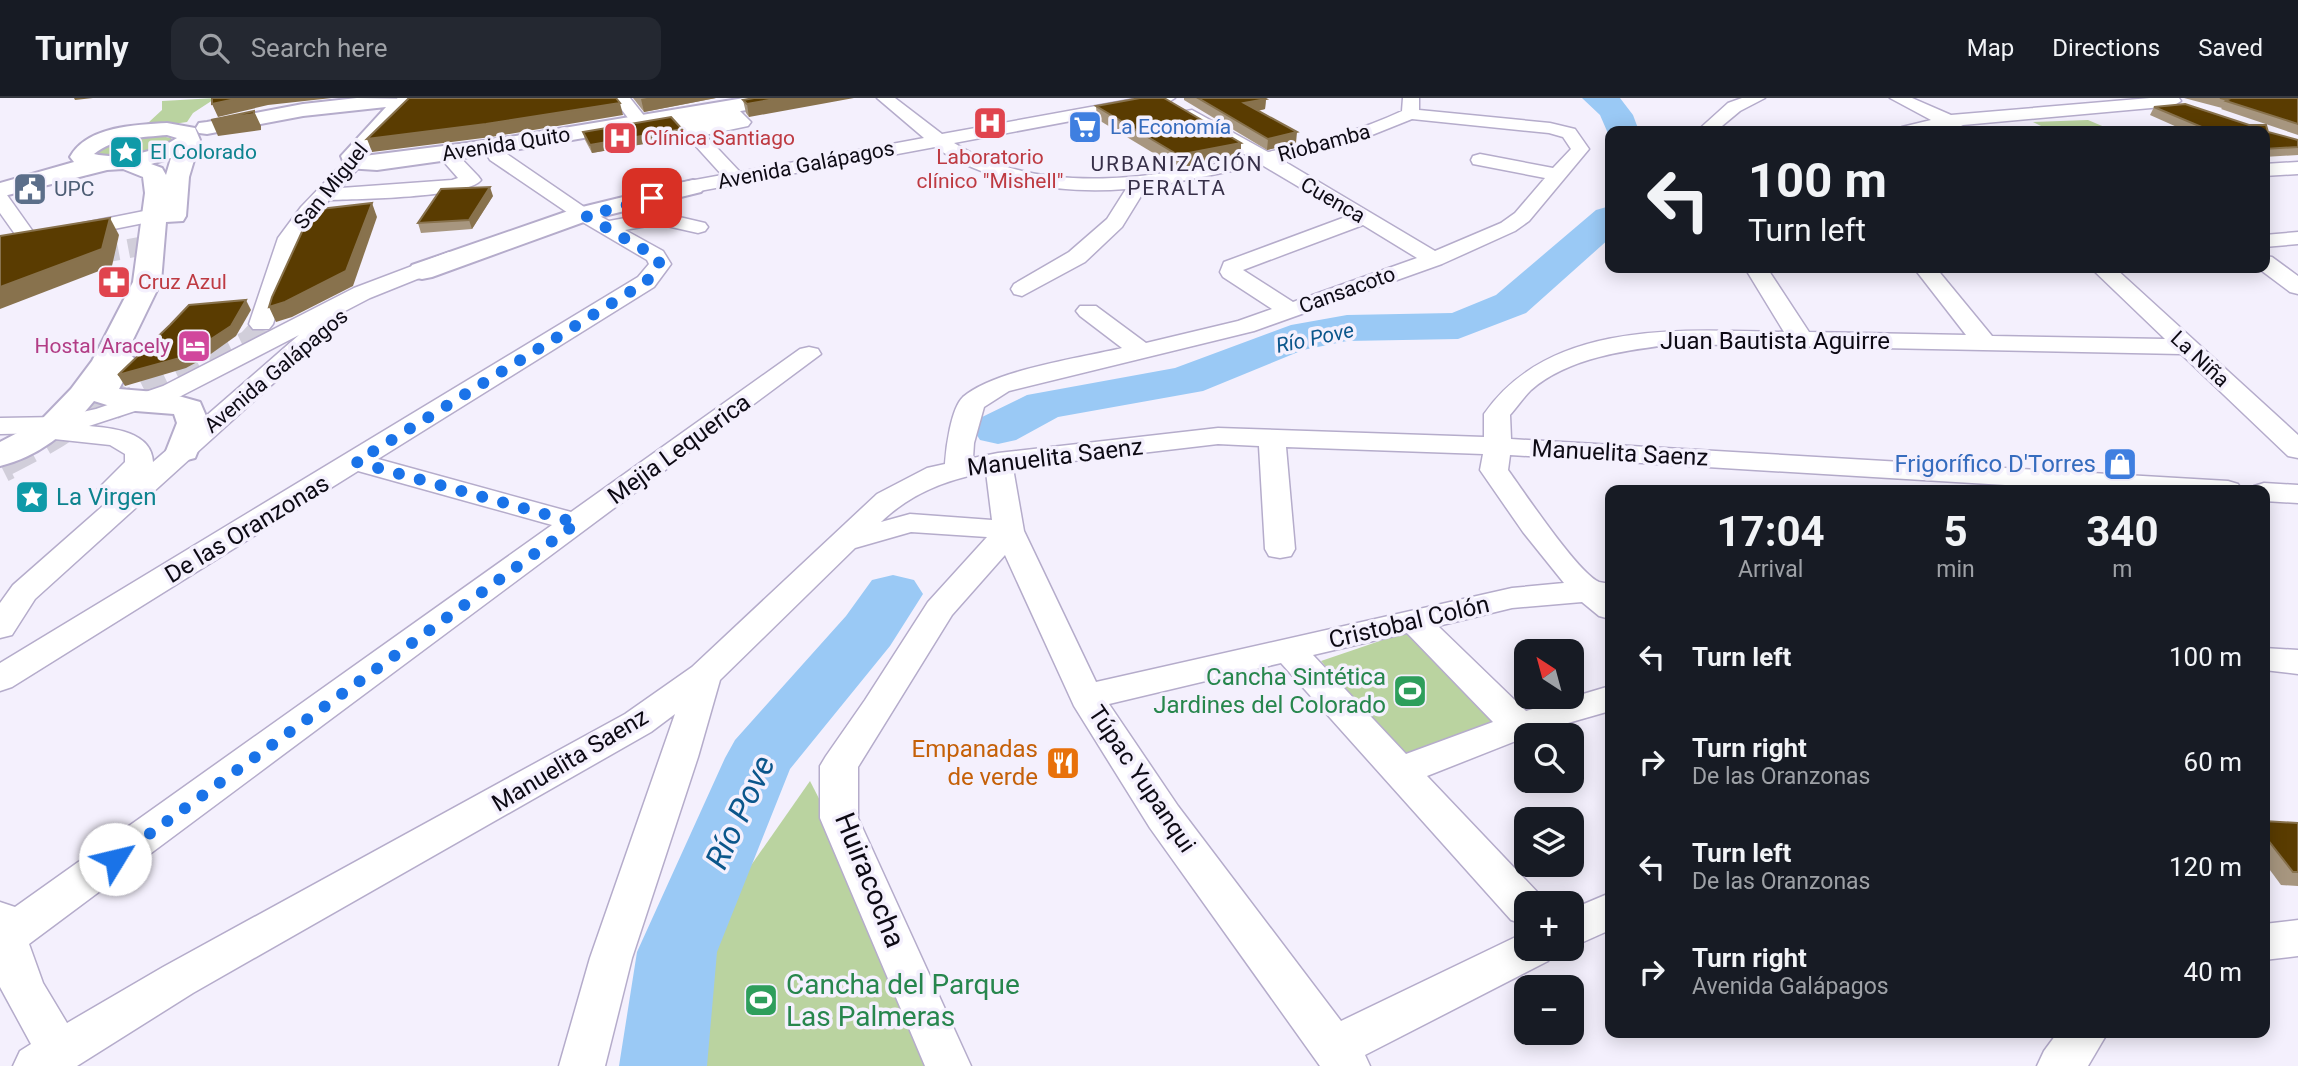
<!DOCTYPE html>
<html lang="en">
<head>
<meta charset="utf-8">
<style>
	body { margin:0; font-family:Roboto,sans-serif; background:#242831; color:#f1f3f6; height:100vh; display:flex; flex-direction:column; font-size:26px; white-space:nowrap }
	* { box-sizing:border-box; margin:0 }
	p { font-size:23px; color:#9ea1a6 }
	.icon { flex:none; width:38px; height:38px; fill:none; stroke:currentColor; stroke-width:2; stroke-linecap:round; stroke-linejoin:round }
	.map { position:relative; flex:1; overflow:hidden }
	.sheet { position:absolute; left:1605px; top:387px; width:665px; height:553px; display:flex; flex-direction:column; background:#171b24; border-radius:14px; box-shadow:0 4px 18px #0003 }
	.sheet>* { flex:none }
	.hud { position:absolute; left:1605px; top:28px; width:665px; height:147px; border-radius:14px; box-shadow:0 4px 18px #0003; background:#171b24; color:#f1f3f6; overflow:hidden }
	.needle { width:46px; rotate:324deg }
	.controls { position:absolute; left:1514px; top:541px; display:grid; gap:14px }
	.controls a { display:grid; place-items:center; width:70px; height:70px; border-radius:14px; background:#171b24; box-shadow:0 4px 18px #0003; font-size:35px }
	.pin { position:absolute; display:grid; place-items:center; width:60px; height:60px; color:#fff; margin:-30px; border-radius:14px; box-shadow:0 4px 10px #0006 }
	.me { position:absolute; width:77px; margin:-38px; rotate:54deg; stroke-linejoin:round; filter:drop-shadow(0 0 5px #0008) }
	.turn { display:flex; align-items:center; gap:24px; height:147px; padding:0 28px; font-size:32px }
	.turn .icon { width:91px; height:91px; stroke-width:2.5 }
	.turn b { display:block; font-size:49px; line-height:60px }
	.eta { display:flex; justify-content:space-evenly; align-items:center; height:119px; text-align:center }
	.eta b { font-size:42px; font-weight:700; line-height:49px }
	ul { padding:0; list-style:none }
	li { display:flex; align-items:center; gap:21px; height:105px; padding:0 28px }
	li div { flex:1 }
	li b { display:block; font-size:26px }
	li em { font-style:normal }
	header { display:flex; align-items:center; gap:42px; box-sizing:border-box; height:98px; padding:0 35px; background:#171b24; border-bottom:2px solid #363941 }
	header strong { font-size:33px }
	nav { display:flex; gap:38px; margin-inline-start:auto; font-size:24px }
	.search { width:490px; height:63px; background:#242831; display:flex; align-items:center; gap:18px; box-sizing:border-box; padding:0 24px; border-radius:14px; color:#9ea1a6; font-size:26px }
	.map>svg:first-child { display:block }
</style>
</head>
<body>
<header>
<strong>Turnly</strong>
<div class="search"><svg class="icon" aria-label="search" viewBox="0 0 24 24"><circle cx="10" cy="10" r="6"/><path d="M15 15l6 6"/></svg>Search here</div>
<nav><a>Map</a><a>Directions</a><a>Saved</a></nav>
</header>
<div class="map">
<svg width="2298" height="968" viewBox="0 0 2298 968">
	<rect width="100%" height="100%" fill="#f4f0fd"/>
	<g fill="#bad3a0">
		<polygon points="216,0 193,15 187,24 132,32 149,24 162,12 162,3"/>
		<polygon points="2088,22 2114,33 2051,33 2033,24"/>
		<polygon points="155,37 171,40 173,43 171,47 129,61 93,57 94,54 117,42"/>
		<polygon points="1412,532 1501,623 1405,660 1321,563"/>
		<polygon points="810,683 831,724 937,968 695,968 703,836"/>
	</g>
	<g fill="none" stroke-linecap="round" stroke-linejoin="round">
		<g fill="#9ac9f5" fill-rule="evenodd">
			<polygon points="1582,0 1620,0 1633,17 1639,33 1610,33 1610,40 1600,17"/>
			<polygon points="1610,108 1610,140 1526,215 1458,241 1347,243 1303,252 1203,293 1058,319 1016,342 998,346 980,342 973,331 980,320 1027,297 1175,270 1291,227 1347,217 1452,215 1496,197 1596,112"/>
			<polygon points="893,477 914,482 923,496 890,548 790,671 717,854 707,968 619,968 637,854 725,660 735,642 846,518 872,482"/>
		</g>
		<polyline stroke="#d1ceda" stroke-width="19" stroke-dasharray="19 10" stroke-linecap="butt" points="93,133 95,157 153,146"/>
		<polyline stroke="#d1ceda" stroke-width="24" stroke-dasharray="24 12" stroke-linecap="butt" points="113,310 249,244 259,233 261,226"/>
		<path stroke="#d1ceda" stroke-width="30" stroke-dasharray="30 15" stroke-linecap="butt" d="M3 364C46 342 86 321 116 282"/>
		<polyline stroke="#d1ceda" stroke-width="38" stroke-dasharray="38 19" stroke-linecap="butt" points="0,366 6,363"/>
		<g stroke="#b5accb" stroke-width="3">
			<g id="minor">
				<polygon points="397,0 417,0 409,5 399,4"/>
				<polygon points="613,0 630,0 649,24 646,28 634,28"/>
				<path d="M877 0H895L942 36 1140 0H1175L1167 5 954 45C1041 100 1155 80 1249 59L1186 21 1183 17 1186 13 1192 12 1268 54C1314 45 1359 33 1402 13L1403 0H1419V12L1550 25 1575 31 1589 51 1529 123 1515 133 1442 166 1254 233 1009 293 984 309 974 345 973 360 998 355 1218 330 1484 339V316C1550 221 1683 232 1784 234L1745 170H1767L1809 234 1966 237 1914 170H1936L1992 238 2165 241 2091 170H2115L2298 337V360L2288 358 2181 256 1675 246C1627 252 1569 259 1531 292 1524 299 1517 309 1510 317L1511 341 2228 383 2238 386 2242 392H2086L1510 357 1508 372C1524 394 1578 475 1599 484 1603 485 1606 485 1610 486V521L1599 518 1582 504 1512 510 1438 528 1526 613 1610 588V613L1526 637V639L1427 678 1541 798 1544 805H1526V827L1511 822 1281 565 1109 606 1178 708 1341 923 1526 834V850H1554L1548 863 1365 957 1370 968H1320L1150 730 1074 608 1005 457 952 517 858 669V720L971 968H925L820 720V668L826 658 865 602 928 504 987 439 911 434 855 450 720 582 698 659 632 860 605 968H559L590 860 675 616 651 634 193 895 77 968H13L20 953 31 946 0 889V804L15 809 552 427 358 373 12 589 0 593V565L638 179 649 166 647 162 574 119 490 62 482 49 485 45H497L504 54 590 113 609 123 658 114 705 125 708 129 705 133 698 135 658 126 625 132 663 153 671 166 654 189 378 361 571 414 800 251 809 249 818 251 821 256 29 846 43 885 67 925 163 869 625 616 692 569 877 396 927 370 945 366C946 350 951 310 963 299 994 272 1080 260 1122 250L1080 218 1076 213 1080 208H1096L1146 245 1238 223 1272 211 1223 179 1220 174 1224 164 1348 118 1262 67 1146 90 1122 129 1085 164 1022 198 1014 196 1011 191 1014 186 1069 154 1107 121 1126 91C1062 96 988 86 935 49L662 100 652 94 662 88 722 77 673 23 682 18 733 11 739 12 751 24 748 28 705 37 740 74 924 40ZM1412 21 1549 35 1563 39 1571 51 1553 70 1480 56 1473 58 1471 62 1473 66 1545 80 1515 115 1501 125 1435 153 1282 62 1362 41ZM1363 127 1417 160 1293 204 1243 172ZM1218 346 1259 348 1265 451 1269 458 1280 460 1291 458 1295 451 1286 349 1483 356 1480 372 1523 434 1564 485 1512 490 1096 584 1024 433 1013 370ZM986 374 992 422 910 416 881 424C911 395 946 382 986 374ZM1407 535 1493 624 1406 656 1313 557Z"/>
				<polygon points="1742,0 1765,0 1740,13 1716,33 1697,33 1728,5"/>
				<path d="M1890 0H1912L1951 17 2150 0H2179L2181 3 2173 8 1963 27 1955 31C1940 28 1917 33 1899 33L1902 29 1931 22Z"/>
				<path d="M446 50 453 52 478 78 481 82C467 100 356 101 329 102L300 140 273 226 269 231H253L249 226 278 140 301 109 347 61 354 59 363 65 341 90 452 82 458 80 437 56Z"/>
				<polygon points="2298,64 2298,76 2264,78 2264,66"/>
				<polygon points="0,95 7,97 34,135 154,111 161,113 164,117 161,121 154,123 29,148 22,146 0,115"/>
				<polygon points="2298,134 2298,146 2264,149 2264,137"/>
				<path d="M449 154 457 155 460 160 457 165 370 200 324 224 333 230 329 235 35 501 12 537 0 540V505L13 487 113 399 102 397 98 391 125 364V356L110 347 54 341 51 335 0 336V320L60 319 96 311 163 288 354 190ZM299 237 153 364C152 334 113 330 89 328L181 298Z"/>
				<polygon points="2264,158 2272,159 2298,178 2298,196 2290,194 2258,170 2264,170"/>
				<polygon points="2264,385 2298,387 2298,405 2264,403 2264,392 2251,392 2254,388"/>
				<polygon points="2264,550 2298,552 2298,576 2264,572"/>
				<polygon points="1610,795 1610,832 1572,849 1572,811"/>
				<polygon points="2298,822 2298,858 2264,862 2264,826"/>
				<polygon points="2058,934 2108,934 2088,968 2037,968 2044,953"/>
			</g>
		</g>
		<g stroke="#b5accb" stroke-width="4">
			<g id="major">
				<polygon points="357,0 415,1 364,58 491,42 744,0 791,0 788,4 781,6 491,56 377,72 346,70 341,58 386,9 303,18 207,36 199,35 196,30 199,25 207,24 303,6"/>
				<path d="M167 25 195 30 200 42 189 79 186 118 183 123 166 124 161 184 127 254 135 261 119 291 168 295 200 304 209 325 195 360 183 363 171 360 166 353 177 325 174 316 123 312 94 303C70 333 38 359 0 368V344L40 323 71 291 92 263 133 184 145 95 143 79 123 71 107 72 0 99V85L74 64 70 59C87 28 135 27 167 25ZM167 37 177 40C155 55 120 62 94 56 113 40 143 39 167 37ZM171 60 166 77 162 70 151 66Z"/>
				<polygon points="693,82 701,84 705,89 701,94 592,121 432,179 422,181 412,179 409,173 412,167 574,111"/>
			</g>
		</g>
		<use href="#minor" fill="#fff" fill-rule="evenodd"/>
		<use href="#major" fill="#fff" fill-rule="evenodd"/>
	</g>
	<g fill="#a7967f">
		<polygon points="633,0 716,0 644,14"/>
		<polygon points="754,0 749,19 746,15 743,2"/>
		<polygon points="1184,0 1264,0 1266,1 1265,11 1258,13 1296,45 1267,52 1184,2"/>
		<polygon points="2184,0 2298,0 2298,37 2221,11 2222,10"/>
		<polygon points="1096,8 1241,58 1178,70 1097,21"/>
		<polygon points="2154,9 2268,34 2298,42 2298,57 2264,59 2264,33 2186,33 2150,17"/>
		<polygon points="682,31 684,39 592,55 585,42 583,34"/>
		<polygon points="493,98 472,131 421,135 418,125"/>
		<polygon points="2264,723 2298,725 2298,788 2281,787 2264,764"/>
	</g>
	<g fill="#88724d">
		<polygon points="74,0 93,0 75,2"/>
		<polygon points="240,0 332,0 268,7 218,19 212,6"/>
		<polygon points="647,0 716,0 644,14 641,1"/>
		<polygon points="780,0 854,0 749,19 747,6"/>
		<polygon points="1266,1 1265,11 1244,16 1244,5"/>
		<polygon points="620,5 623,17 491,39 372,54 367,41"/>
		<polygon points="254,13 261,28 261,32 218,38 211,22"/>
		<polygon points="682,31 684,39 592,55 590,47"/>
		<polygon points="1297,34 1296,45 1267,52 1268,41"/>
		<polygon points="1241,45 1241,58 1178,70 1178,57"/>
		<polygon points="490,89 493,98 472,131 469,122"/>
		<polygon points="372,105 377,119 353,188 292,219 276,224 269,209"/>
		<polygon points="110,120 119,137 112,168 0,211 0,189"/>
		<polygon points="246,202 251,212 236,238 208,258 186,270 125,288 118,277"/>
	</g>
	<g fill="#5a3c01" stroke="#88724d" stroke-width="2">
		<polygon points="212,0 240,0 212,6"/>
		<polygon points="409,0 616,0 620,5 486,26 367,41"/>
		<polygon points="754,0 780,0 747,6 743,2"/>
		<polygon points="1140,0 1164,0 1241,45 1178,57 1096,8"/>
		<polygon points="1198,0 1264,0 1266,1 1244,5 1297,34 1268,41"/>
		<polygon points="2220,0 2298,0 2298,26 2226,3 2228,2"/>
		<polygon points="2185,6 2249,27 2266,27 2268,34 2298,42 2298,49 2264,51 2264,33 2211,33 2154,9"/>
		<polygon points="254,13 254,16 211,22"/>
		<polygon points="671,19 682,31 590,47 583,34"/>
		<polygon points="490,89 469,122 418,125 441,91"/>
		<polygon points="372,105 346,173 285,204 269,209 272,199 312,112"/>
		<polygon points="110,120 102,151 0,189 0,138"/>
		<polygon points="246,202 231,228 202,247 180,260 118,277 170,227 189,207"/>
		<polygon points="2264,723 2298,725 2298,774 2293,774 2264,737"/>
	</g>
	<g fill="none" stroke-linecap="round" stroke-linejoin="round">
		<polyline stroke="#1a73e8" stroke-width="12" stroke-dasharray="0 21.6" points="115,761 577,425 356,364 646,184 660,166 655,158 586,118 652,100"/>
	</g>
	<defs>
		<g id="hospital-square" transform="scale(1.75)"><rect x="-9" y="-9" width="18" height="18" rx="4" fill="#e0444e" stroke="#f4f0fd"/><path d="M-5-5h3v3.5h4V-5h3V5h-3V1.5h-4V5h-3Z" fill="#fff"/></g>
		<g id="supermarket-square" transform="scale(1.75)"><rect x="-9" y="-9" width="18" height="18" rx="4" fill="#3f7fe0" stroke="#f4f0fd"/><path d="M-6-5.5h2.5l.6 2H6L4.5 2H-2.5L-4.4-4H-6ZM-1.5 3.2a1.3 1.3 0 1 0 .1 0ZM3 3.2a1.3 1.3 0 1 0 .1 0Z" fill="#fff"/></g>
		<g id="sight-square" transform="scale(1.75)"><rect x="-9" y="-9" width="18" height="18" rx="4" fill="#0f9aa8" stroke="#f4f0fd"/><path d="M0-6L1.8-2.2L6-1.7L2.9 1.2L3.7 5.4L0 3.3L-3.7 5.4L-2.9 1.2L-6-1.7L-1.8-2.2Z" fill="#fff"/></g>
		<g id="civic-square" transform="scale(1.75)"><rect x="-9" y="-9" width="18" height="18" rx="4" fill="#5c6f8a" stroke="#f4f0fd"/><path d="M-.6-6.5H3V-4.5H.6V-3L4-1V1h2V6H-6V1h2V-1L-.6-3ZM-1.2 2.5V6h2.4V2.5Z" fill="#fff"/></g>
		<g id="pharmacy-square" transform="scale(1.75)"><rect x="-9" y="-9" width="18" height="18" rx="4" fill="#e0444e" stroke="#f4f0fd"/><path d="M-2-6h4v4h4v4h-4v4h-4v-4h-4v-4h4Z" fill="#fff"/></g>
		<g id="hotel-square" transform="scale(1.75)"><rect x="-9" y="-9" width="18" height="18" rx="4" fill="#d1479c" stroke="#f4f0fd"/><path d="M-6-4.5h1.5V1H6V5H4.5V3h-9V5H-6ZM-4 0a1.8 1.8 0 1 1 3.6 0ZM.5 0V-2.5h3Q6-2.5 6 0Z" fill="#fff"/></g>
		<g id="shop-square" transform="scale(1.75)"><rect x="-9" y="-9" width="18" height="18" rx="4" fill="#3f7fe0" stroke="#f4f0fd"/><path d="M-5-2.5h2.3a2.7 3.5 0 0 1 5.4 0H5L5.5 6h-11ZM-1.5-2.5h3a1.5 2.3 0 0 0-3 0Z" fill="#fff"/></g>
		<g id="stadium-square" transform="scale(1.75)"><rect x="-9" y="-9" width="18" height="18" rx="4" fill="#2e9e5b" stroke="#f4f0fd"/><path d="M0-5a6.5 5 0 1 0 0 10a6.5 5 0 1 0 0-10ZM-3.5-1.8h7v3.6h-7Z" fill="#fff"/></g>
		<g id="restaurant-square" transform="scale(1.75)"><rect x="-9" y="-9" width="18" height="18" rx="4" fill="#e8710a" stroke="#f4f0fd"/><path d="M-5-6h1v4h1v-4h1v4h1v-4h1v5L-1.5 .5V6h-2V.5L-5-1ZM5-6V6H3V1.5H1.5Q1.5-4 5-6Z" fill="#fff"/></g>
	</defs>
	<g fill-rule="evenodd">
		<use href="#hospital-square" x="990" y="25"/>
		<use href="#supermarket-square" x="1085" y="29"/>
		<use href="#hospital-square" x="620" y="40"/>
		<use href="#sight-square" x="126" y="54"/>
		<use href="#civic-square" x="30" y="91"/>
		<use href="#pharmacy-square" x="114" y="184"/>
		<use href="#hotel-square" x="194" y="248"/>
		<use href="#shop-square" x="2120" y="366"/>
		<use href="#sight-square" x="32" y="399"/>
		<use href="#stadium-square" x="1410" y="593"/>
		<use href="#restaurant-square" x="1063" y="665"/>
		<use href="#stadium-square" x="761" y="902"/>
	</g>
	<g text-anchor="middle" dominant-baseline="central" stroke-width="7" stroke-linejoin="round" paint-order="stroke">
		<g font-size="21" fill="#366cbe" stroke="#f4f0fd" text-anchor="start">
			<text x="1110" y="29">La Economía</text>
		</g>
		<g font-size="21" fill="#be3a42" stroke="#f4f0fd" text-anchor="start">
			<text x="644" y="40">Clínica Santiago</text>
			<text x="990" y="59" text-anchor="middle">Laboratorio<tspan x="990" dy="24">clínico "Mishell"</tspan></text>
			<text x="138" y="184">Cruz Azul</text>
		</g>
		<g font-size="21" fill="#0d0a14" stroke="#f4f0fd">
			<text transform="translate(1324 45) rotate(-15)">Riobamba</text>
			<text transform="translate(506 46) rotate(-9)">Avenida Quito</text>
			<text transform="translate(806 67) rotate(-11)">Avenida Galápagos</text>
			<text transform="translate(331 88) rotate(-51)">San Miguel</text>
			<text transform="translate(1333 102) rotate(30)">Cuenca</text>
			<text transform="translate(1347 192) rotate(-20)">Cansacoto</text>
			<text transform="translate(2200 261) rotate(43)">La Niña</text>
			<text transform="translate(276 273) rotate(-40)">Avenida Galápagos</text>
		</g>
		<g font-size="21" fill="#0d838f" stroke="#f4f0fd" text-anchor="start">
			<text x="150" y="54">El Colorado</text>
		</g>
		<g font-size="21" letter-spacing="2" fill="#373049" stroke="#f4f0fd">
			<text x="1177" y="66">URBANIZACIÓN<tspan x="1177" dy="24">PERALTA</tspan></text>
		</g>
		<g font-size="21" fill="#4e5e75" stroke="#f4f0fd" text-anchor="start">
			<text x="54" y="91">UPC</text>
		</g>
		<g font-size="21" font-style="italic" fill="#0b568b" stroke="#f4f0fd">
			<text transform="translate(1315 240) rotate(-12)">Río Pove</text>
		</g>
		<g font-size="21" fill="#b23c85" stroke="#f4f0fd" text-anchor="end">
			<text x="170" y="248">Hostal Aracely</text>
		</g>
		<g font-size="24" fill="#0d0a14" stroke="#f4f0fd">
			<text x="1775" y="243">Juan Bautista Aguirre</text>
			<text transform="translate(679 351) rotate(-36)">Mejia Lequerica</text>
			<text transform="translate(1620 355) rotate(3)">Manuelita Saenz</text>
			<text transform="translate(1055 359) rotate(-7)">Manuelita Saenz</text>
			<text transform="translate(247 431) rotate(-31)">De las Oranzonas</text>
			<text transform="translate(1409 524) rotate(-13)">Cristobal Colón</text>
			<text transform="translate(570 662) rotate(-31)">Manuelita Saenz</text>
			<text transform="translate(1142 681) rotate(56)">Túpac Yupanqui</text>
		</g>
		<g font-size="24" fill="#366cbe" stroke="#f4f0fd" text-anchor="end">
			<text x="2096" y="366">Frigorífico D'Torres</text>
		</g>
		<g font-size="24" fill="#0d838f" stroke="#f4f0fd" text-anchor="start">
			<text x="56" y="399">La Virgen</text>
		</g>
		<g font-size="24" fill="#27864d" stroke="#f4f0fd" text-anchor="end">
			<text x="1386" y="579">Cancha Sintética<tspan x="1386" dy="28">Jardines del Colorado</tspan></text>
		</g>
		<g font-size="24" fill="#c56008" stroke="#f4f0fd" text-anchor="end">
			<text x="1038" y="651">Empanadas<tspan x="1038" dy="28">de verde</tspan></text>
		</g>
		<g font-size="28" fill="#0d0a14" stroke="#f4f0fd">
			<text transform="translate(870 782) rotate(68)">Huiracocha</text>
		</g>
		<g font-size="28" fill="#27864d" stroke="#f4f0fd" text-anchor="start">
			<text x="786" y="886">Cancha del Parque<tspan x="786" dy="32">Las Palmeras</tspan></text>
		</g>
		<g font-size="32" font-style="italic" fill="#0b568b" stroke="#f4f0fd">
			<text transform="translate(740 714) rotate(-65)">Río Pove</text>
		</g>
	</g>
</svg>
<div class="controls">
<a><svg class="needle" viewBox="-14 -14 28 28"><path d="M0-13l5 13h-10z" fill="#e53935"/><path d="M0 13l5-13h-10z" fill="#9ea1a6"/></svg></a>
<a><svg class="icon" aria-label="search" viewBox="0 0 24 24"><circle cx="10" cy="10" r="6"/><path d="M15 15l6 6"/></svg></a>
<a><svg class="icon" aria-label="layers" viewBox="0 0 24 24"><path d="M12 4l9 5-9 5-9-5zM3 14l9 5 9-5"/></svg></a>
<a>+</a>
<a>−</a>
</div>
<div class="pin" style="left:652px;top:100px;background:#d93025"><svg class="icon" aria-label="arrive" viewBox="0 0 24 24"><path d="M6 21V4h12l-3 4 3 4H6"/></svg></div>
<svg class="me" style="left:115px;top:761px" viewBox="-20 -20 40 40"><circle r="19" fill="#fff"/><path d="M0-13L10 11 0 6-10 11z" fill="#1a73e8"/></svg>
<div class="hud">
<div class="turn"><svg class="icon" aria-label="left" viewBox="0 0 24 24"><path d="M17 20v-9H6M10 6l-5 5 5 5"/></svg><div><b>100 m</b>Turn left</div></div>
</div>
<section class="sheet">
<div class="eta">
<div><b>17:04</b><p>Arrival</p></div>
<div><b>5</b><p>min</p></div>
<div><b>340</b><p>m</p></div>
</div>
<ul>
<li><svg class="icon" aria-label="left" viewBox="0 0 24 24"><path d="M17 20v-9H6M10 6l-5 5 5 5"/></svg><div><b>Turn left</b></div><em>100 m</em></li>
<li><svg class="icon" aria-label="right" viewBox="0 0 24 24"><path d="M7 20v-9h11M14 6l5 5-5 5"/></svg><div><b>Turn right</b><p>De las Oranzonas</p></div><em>60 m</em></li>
<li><svg class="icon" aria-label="left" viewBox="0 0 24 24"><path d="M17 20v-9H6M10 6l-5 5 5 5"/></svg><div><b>Turn left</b><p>De las Oranzonas</p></div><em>120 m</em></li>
<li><svg class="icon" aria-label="right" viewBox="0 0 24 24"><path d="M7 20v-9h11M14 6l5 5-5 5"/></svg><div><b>Turn right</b><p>Avenida Galápagos</p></div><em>40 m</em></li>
</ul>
</section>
</div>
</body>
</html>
